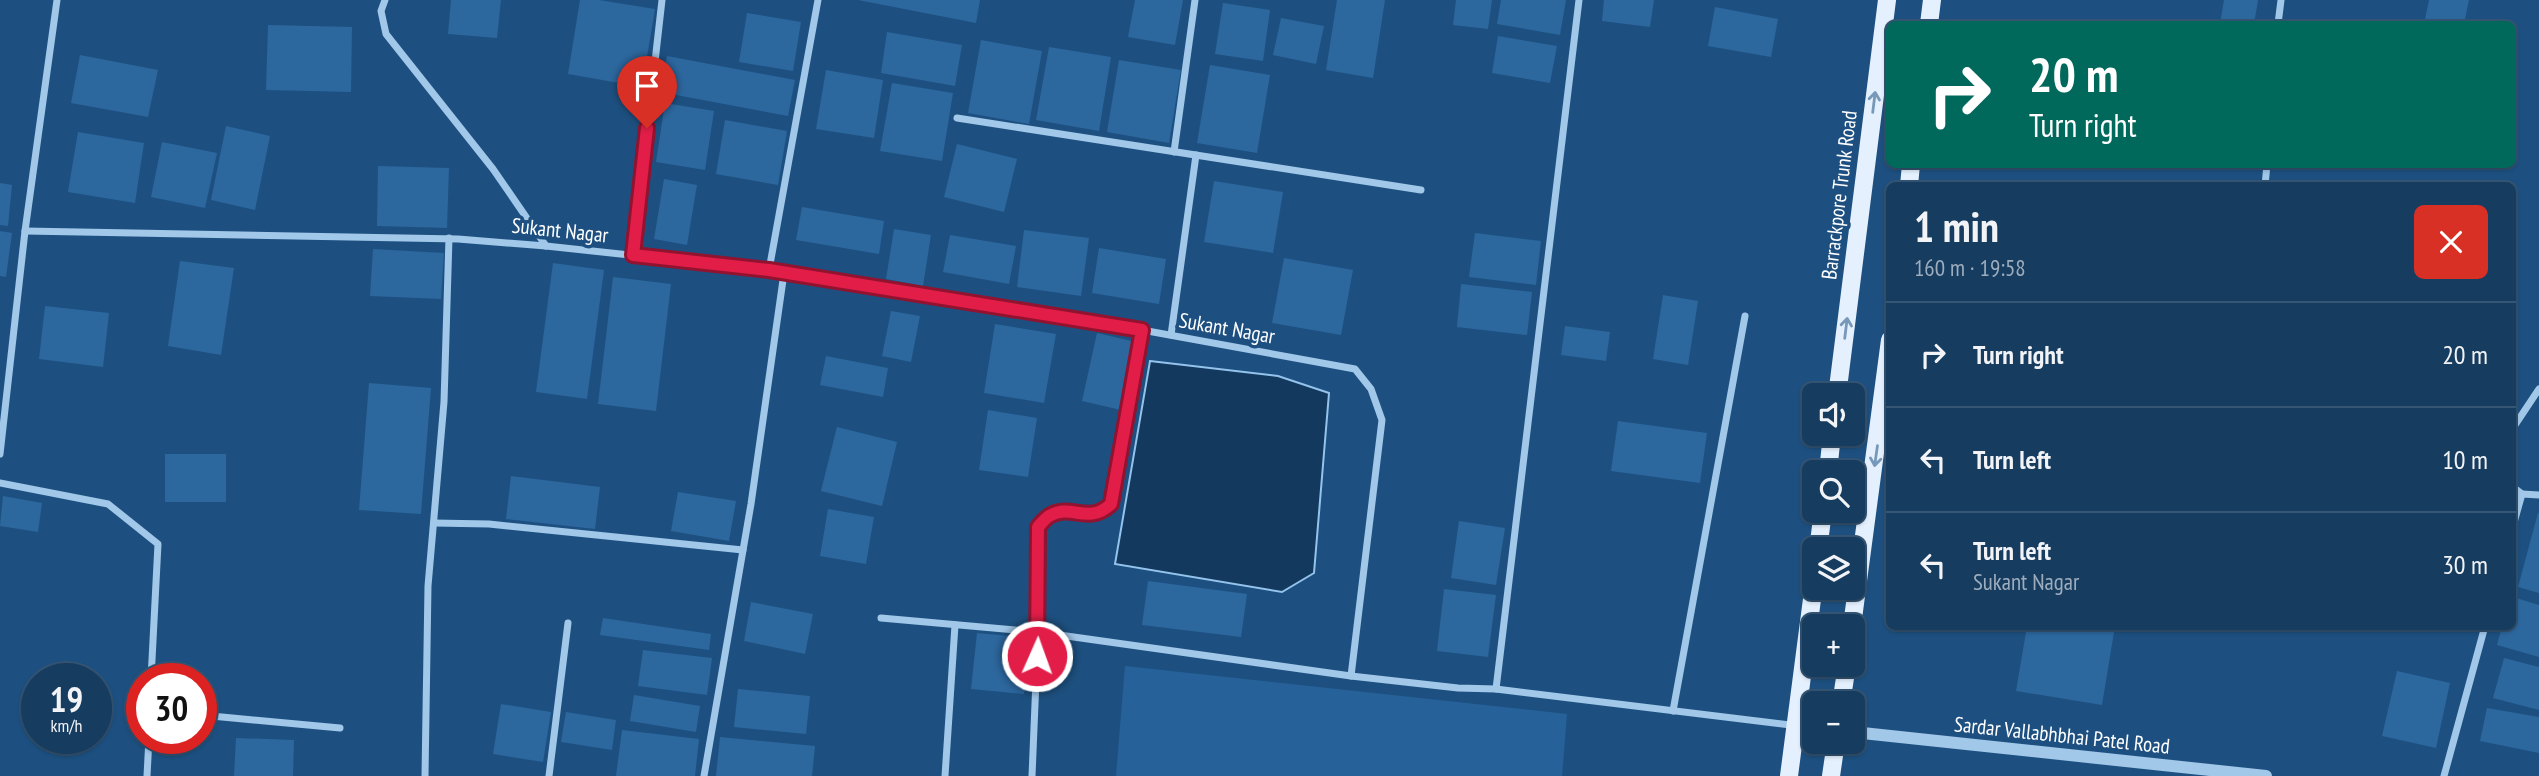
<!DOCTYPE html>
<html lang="en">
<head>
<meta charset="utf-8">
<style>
	body { margin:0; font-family:"PT Sans Narrow",sans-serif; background:#234769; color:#f1f3f6; height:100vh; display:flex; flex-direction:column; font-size:26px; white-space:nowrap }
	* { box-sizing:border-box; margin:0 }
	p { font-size:23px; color:#9eadbd }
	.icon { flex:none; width:38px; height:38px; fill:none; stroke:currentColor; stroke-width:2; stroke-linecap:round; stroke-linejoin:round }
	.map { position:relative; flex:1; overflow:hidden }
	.details { position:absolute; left:1886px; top:182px; width:630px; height:448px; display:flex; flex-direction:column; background:#163c60; border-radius:10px; box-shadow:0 2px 5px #0004,0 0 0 2px #355675 }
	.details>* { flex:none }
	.hud { position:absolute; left:1886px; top:21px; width:630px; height:147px; border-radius:10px; box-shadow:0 2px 5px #0004,0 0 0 2px #355675; background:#00695c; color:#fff; overflow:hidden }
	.controls { position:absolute; left:1802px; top:383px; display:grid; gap:14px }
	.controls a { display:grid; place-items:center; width:63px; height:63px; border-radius:10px; background:#163c60; box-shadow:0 2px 5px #0004,0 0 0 2px #355675; font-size:35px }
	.speed { position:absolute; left:21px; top:663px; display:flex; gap:14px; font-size:35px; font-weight:700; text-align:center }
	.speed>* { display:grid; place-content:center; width:91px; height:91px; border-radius:50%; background:#163c60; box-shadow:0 2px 5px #0004,0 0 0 2px #355675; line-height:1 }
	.speed small { font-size:18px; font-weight:400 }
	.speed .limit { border:10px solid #d22; background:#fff; color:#111 }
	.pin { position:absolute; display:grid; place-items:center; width:60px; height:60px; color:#fff; margin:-72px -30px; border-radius:50% 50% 50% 0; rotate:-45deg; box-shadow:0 0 7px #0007 }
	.pin .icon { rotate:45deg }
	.me { position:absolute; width:77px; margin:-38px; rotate:2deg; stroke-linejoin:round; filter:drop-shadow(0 0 5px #0008) }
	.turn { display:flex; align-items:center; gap:24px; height:147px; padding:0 28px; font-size:32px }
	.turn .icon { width:91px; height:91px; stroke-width:2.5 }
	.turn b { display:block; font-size:49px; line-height:60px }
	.round { display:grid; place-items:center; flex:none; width:74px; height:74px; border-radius:10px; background:#234769 }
	.summary { display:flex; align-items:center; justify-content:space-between; height:119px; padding:0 28px }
	h1 { font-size:42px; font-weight:800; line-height:52px }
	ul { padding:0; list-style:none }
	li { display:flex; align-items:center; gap:21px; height:105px; padding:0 28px; border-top:2px solid #355675 }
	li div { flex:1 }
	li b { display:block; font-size:26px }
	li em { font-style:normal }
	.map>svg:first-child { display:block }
</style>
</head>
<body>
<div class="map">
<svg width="2539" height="776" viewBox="0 0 2539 776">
	<rect width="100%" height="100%" fill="#1d5080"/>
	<polygon fill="#266299" points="1125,666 1567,714 1562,776 1116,776"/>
	<polygon fill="#13395f" stroke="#94c3eb" stroke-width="2" points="1150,361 1278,376 1329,393 1314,573 1282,592 1115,564"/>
	<g fill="#2c679e">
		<polygon points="451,0 501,0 497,38 448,34"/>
		<polygon points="580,0 599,0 655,9 642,87 568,74"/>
		<polygon points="858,0 980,0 976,23"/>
		<polygon points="1135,0 1183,0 1175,45 1128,37"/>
		<polygon points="1337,0 1385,0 1373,78 1326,70"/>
		<polygon points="1456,0 1492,0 1488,29 1453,25"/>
		<polygon points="1501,0 1566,0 1560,35 1497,24"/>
		<polygon points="1604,0 1654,0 1650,27 1602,21"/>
		<polygon points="2224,0 2258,0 2254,24 2220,24"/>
		<polygon points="2429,0 2469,0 2464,24 2424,24"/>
		<polygon points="1223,3 1270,10 1263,61 1215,54"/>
		<polygon points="1715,7 1778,19 1771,57 1708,46"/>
		<polygon points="747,13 801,22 793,71 739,62"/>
		<polygon points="1281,18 1324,26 1316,64 1273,55"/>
		<polygon points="268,25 352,27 351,92 266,90"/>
		<polygon points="887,32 962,45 955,86 881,73"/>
		<polygon points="1498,36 1557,46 1550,83 1492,73"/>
		<polygon points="981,40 1042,51 1029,124 968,113"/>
		<polygon points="1049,47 1111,57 1099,131 1036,120"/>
		<polygon points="80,55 158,70 148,117 71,103"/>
		<polygon points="667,56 795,80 788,116 660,92"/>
		<polygon points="1119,60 1181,70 1169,143 1107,132"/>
		<polygon points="1210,65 1270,75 1257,153 1197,143"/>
		<polygon points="826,70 883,80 874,138 816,129"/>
		<polygon points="892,83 953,93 942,161 880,151"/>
		<polygon points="665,103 714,111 705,170 656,162"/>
		<polygon points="725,120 787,131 778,185 716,174"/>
		<polygon points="226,126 270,136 255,210 211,200"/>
		<polygon points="78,132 144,143 135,203 68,192"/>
		<polygon points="162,142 217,153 205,208 151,197"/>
		<polygon points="957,144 1017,159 1004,212 944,197"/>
		<polygon points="378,166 449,168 447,228 377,226"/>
		<polygon points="664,179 697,185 687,245 654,239"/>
		<polygon points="1214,181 1283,192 1273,253 1204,242"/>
		<polygon points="0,183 12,185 8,226 0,225"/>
		<polygon points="802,207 884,221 879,254 796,240"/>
		<polygon points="894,229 931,235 923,286 886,279"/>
		<polygon points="1024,230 1089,238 1081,296 1017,287"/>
		<polygon points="0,231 12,233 6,277 0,276"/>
		<polygon points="1475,233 1541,241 1536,285 1469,277"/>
		<polygon points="950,235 1016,246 1009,284 943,272"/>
		<polygon points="1099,248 1166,259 1159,304 1092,293"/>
		<polygon points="373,249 444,253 441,299 370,296"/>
		<polygon points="1284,258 1353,270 1341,335 1272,323"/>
		<polygon points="180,261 234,268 221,355 168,346"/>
		<polygon points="553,263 604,270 587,399 536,392"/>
		<polygon points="613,277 671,284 656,411 598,404"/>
		<polygon points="1461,284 1532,292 1527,335 1457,327"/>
		<polygon points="1663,295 1698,301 1688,365 1653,359"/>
		<polygon points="45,306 109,313 103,367 39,359"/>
		<polygon points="891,311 920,316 911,362 882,356"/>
		<polygon points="995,324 1056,334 1044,403 984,393"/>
		<polygon points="1565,326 1610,332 1606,361 1561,355"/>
		<polygon points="1097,333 1136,342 1121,410 1082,401"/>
		<polygon points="826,356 888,368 883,397 820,385"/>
		<polygon points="369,383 431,388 421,514 359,510"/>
		<polygon points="988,410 1037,418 1028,477 979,470"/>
		<polygon points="1618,421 1707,433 1700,483 1611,471"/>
		<polygon points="837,427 897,442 882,506 821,491"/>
		<rect x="165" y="454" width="61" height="48"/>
		<polygon points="511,476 600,487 595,529 506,519"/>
		<polygon points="678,492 736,501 729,541 671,531"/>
		<polygon points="3,496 42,503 38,532 0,526"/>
		<polygon points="828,509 874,517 866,564 820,556"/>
		<polygon points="2538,513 2539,513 2539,593 2518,587"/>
		<polygon points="1459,521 1505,528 1496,585 1451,578"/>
		<polygon points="1148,581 1247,594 1241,637 1142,625"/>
		<polygon points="1444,589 1496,595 1488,657 1437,651"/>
		<polygon points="2513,597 2539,605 2539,657 2497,645 2502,626 2513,626"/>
		<polygon points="751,602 813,614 805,654 744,641"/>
		<polygon points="603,618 711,634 709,650 600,635"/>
		<polygon points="2027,626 2115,626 2102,705 2016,691"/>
		<polygon points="977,633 1030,638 1024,694 971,689"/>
		<polygon points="643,650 712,658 707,695 638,686"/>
		<polygon points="2504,658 2539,667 2539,710 2493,698"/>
		<polygon points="2397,671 2450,683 2436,748 2382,736"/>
		<polygon points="738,689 810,696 806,734 734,727"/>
		<polygon points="634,695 700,706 696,732 630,721"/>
		<polygon points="501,704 551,712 543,762 493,754"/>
		<polygon points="2487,708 2539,717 2539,753 2480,741"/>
		<polygon points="566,712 616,720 612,750 561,742"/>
		<polygon points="622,730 699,739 695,776 616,776"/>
		<polygon points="720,737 815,746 812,776 716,776"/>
		<polygon points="236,738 294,740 293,776 234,776"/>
	</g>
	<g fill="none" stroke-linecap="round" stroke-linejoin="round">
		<g stroke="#a1c7e9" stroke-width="7">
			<polyline points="385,0 381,11 386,34 493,169 546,246"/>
			<polyline points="2278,24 2281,0"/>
			<polyline points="957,118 1421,190"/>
			<polyline points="1174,152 1195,0"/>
			<polyline points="2265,186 2267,164"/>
			<polyline points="25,231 458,239 546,246 769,270 1142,330 1355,369 1371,389 1382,420 1351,676"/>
			<polyline points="633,255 662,0"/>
			<polyline points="769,270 818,0"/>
			<polyline points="1171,335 1196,155"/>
			<polyline points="2513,428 2539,389"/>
			<polyline points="0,454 25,231 57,0"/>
			<polyline points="0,483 108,504 158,544 151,679"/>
			<polyline points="2513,487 2522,494 2513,526"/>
			<polyline points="2522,494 2539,495"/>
			<polyline points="434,523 489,524 743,550"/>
			<polyline points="881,618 1038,632 1351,676 1458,688 1496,689 1815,728"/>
			<polyline points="1496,689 1579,0"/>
			<polyline points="1673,711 1745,316"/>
			<polyline points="201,715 340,728"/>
			<polyline points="147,776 149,738"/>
			<polyline points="425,776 428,586 444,402 449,238"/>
			<polyline points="549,776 568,623"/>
			<polyline points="704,776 751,504 784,273"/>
			<polyline points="945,776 955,625"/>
			<path d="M1032 776 1038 632V527C1042 523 1046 517 1051 515 1072 504 1089 525 1111 504L1142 330"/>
			<polyline points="2444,776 2485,626"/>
		</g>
		<polyline stroke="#a1c7e9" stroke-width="12" points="1853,732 2266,776"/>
		<g stroke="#e4f0fe" stroke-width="18">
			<polyline points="1929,24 1932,0"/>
			<polyline points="1909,186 1911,164"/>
			<polyline points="1837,396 1887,0"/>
			<polyline points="1828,472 1832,434"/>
			<polyline points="1818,550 1823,511"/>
			<polyline points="1852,626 1890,340"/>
			<polyline points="1841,704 1847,665"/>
			<polyline points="1789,776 1815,576"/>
			<polyline points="1831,776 1836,742"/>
		</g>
	</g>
	<defs><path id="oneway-shaft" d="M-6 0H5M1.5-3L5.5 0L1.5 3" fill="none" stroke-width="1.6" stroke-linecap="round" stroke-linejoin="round" transform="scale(1.75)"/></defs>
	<g stroke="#7798b9">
		<use href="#oneway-shaft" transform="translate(1874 102) rotate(-83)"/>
		<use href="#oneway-shaft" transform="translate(1846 328) rotate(-83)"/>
		<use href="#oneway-shaft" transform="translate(1876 456) rotate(98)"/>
	</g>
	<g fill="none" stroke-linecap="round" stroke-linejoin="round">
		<g stroke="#92132f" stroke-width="18">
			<path id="route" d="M647 128 633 255 769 270 1142 330 1111 504C1089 525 1072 504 1051 515 1046 517 1042 523 1038 527L1037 656"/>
		</g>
		<use href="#route" stroke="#e11d48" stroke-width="12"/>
	</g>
	<g text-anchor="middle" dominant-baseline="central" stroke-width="7" stroke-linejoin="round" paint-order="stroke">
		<g font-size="21" fill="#fff" stroke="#1d5080">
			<text transform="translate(1839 195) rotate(-83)">Barrackpore Trunk Road</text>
			<text transform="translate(560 230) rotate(6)">Sukant Nagar</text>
			<text transform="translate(1227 328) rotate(10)">Sukant Nagar</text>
			<text transform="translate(2062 735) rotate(6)">Sardar Vallabhbhai Patel Road</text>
		</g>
	</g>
</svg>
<div class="controls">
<a><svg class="icon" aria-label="sound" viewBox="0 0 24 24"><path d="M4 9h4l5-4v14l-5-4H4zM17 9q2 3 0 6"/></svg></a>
<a><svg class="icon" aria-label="search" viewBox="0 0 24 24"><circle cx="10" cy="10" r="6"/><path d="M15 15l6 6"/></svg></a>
<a><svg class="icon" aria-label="layers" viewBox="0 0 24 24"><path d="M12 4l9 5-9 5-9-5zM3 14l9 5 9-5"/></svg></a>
<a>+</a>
<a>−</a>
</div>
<div class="speed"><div>19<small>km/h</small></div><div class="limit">30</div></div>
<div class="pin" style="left:647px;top:128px;background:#d93025"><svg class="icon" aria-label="arrive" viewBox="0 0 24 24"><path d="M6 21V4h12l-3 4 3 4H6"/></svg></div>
<svg class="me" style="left:1037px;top:656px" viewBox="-20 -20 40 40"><circle r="17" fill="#e11d48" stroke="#fff" stroke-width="3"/><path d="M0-11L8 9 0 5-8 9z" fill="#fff"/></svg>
<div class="hud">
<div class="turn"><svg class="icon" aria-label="right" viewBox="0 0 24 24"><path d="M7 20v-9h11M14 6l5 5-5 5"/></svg><div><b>20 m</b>Turn right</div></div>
</div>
<section class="details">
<div class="summary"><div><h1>1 min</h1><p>160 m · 19:58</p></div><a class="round" style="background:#d93025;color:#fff"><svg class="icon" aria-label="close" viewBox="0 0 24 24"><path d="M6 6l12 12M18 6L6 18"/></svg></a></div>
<ul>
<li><svg class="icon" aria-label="right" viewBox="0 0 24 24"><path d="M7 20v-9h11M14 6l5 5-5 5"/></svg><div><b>Turn right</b></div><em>20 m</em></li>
<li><svg class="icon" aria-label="left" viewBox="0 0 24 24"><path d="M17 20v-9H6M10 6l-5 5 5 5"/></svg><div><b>Turn left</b></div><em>10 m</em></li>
<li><svg class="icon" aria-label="left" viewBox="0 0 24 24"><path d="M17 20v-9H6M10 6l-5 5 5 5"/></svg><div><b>Turn left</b><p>Sukant Nagar</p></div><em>30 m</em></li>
</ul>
</section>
</div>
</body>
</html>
